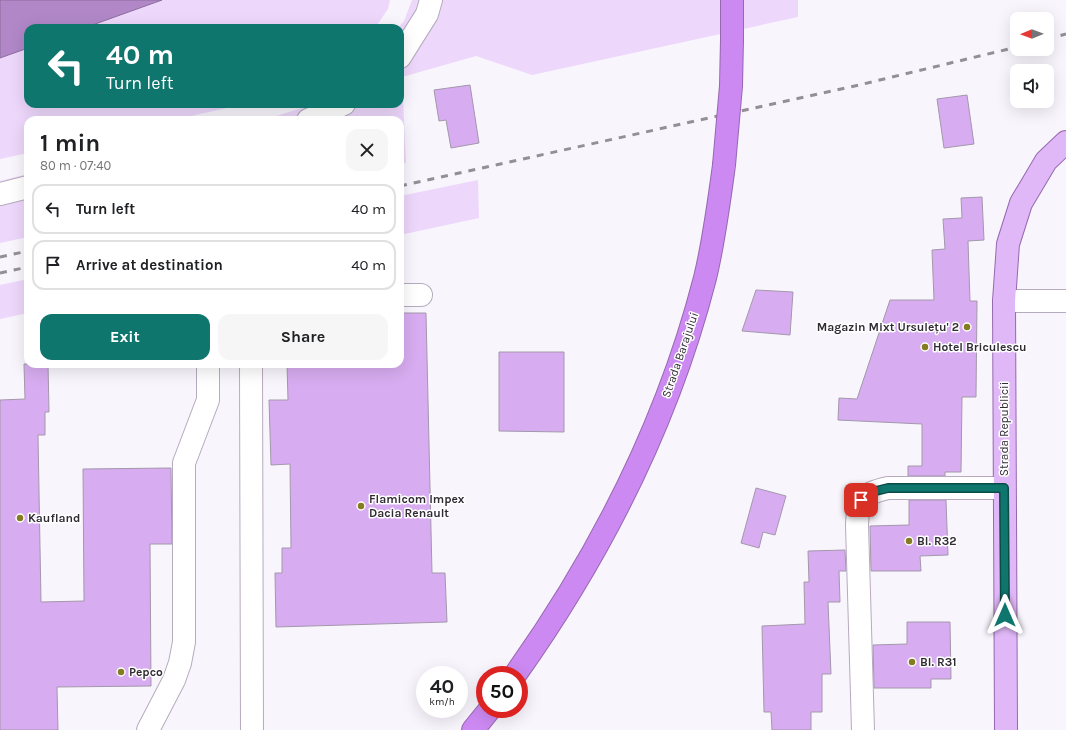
<!DOCTYPE html>
<html lang="en">
<head>
<meta charset="utf-8">
<style>
	body { margin:0; font-family:Karla,sans-serif; background:#f6f6f6; color:#202124; height:100vh; display:flex; flex-direction:column; font-size:15px; white-space:nowrap }
	* { box-sizing:border-box; margin:0 }
	p { font-size:13px; color:#757577 }
	.icon { flex:none; width:22px; height:22px; fill:none; stroke:currentColor; stroke-width:2; stroke-linecap:round; stroke-linejoin:round }
	.map { position:relative; flex:1; overflow:hidden }
	.side { position:absolute; left:24px; top:116px; width:380px; height:252px; display:flex; flex-direction:column; background:#fff; border-radius:12px; box-shadow:0 4px 16px #0002 }
	.side>* { flex:none }
	.guide { position:absolute; left:24px; top:24px; width:380px; height:84px; border-radius:12px; box-shadow:0 4px 16px #0002; background:#0f766e; color:#fff; overflow:hidden }
	.needle { width:26px; rotate:269deg }
	.controls { position:absolute; left:1010px; top:12px; display:grid; gap:8px }
	.controls a { display:grid; place-items:center; width:44px; height:44px; border-radius:8px; background:#fff; box-shadow:0 4px 16px #0002; font-size:20px }
	.speed { position:absolute; left:416px; top:666px; display:flex; gap:8px; font-size:20px; font-weight:700; text-align:center }
	.speed>* { display:grid; place-content:center; width:52px; height:52px; border-radius:50%; background:#fff; box-shadow:0 4px 16px #0002; line-height:1 }
	.speed small { font-size:10px; font-weight:400 }
	.speed .limit { border:6px solid #d22; background:#fff; color:#111 }
	.pin { position:absolute; display:grid; place-items:center; width:34px; height:34px; color:#fff; margin:-17px; border-radius:8px; box-shadow:0 2px 6px #0006 }
	.me { position:absolute; width:44px; margin:-22px; rotate:0deg; stroke-linejoin:round; filter:drop-shadow(0 0 3px #0008) }
	.turn { display:flex; align-items:center; gap:14px; height:84px; padding:0 16px; font-size:18px }
	.turn .icon { width:52px; height:52px; stroke-width:2.5 }
	.turn b { display:block; font-size:28px; line-height:34px }
	.round { display:grid; place-items:center; flex:none; width:42px; height:42px; border-radius:12px; background:#f6f6f6 }
	.overview { display:flex; align-items:center; justify-content:space-between; height:68px; padding:0 16px }
	h1 { font-size:24px; font-weight:700; line-height:30px }
	.action { display:flex; gap:8px; margin-top:auto; padding:8px 16px }
	.action a { flex:1; height:46px; border-radius:12px; background:#0f766e; color:#fff; font-size:16px; font-weight:700; line-height:46px; text-align:center }
	.action a+a { background:#f6f6f6; color:#202124 }
	ul { padding:0; list-style:none }
	li { display:flex; align-items:center; gap:12px; height:50px; margin:0 8px 6px; padding:0 8px; border:2px solid #e0e0e0; border-radius:12px }
	li div { flex:1 }
	li b { display:block; font-size:15px }
	li em { font-style:normal }
	.map>svg:first-child { display:block }
</style>
</head>
<body>
<div class="map">
<svg width="1066" height="730" viewBox="0 0 1066 730">
	<rect width="100%" height="100%" fill="#f9f5fd"/>
	<g fill="#edd7fb">
		<polygon points="162,0 390,0 388,9 375,28 84,28"/>
		<polygon points="412,0 798,0 798,17 532,75 476,56 402,77 406,163 400,164 400,120 264,120 314,104 400,104 400,28 398,28 404,21"/>
		<polygon points="28,48 28,104 245,104 173,120 28,120 28,153 0,159 0,58"/>
		<polygon points="28,174 28,237 0,243 0,181"/>
		<polygon points="478,180 479,218 400,235 400,196"/>
		<polygon points="28,279 28,313 0,319 0,285"/>
	</g>
	<polygon fill="#b187c8" stroke="#8b6c9c" points="0,0 162,0 84,28 28,28 28,48 0,58"/>
	<g fill="#d7acf0" stroke="#a398ab">
		<polygon points="470,85 479,143 451,148 446,120 439,121 434,90"/>
		<polygon points="967,95 974,144 944,148 937,99"/>
		<polygon points="982,197 984,240 968,241 970,301 977,301 976,397 962,397 961,472 945,472 945,476 908,476 908,466 922,466 922,424 838,420 839,398 857,399 890,300 934,300 932,250 945,249 943,219 962,218 961,198"/>
		<polygon points="756,290 793,292 790,335 742,331"/>
		<polygon points="400,313 426,313 432,573 445,573 447,622 276,627 275,573 282,573 282,548 291,548 290,464 271,465 269,400 288,400 287,364 400,364"/>
		<polygon points="499,352 564,352 564,432 499,431"/>
		<polygon points="24,364 48,364 49,412 45,412 45,435 38,435 41,602 84,601 83,469 171,468 172,544 150,544 151,686 57,687 58,730 0,730 0,400 25,399"/>
		<polygon points="756,488 786,496 775,535 763,532 759,548 741,543"/>
		<polygon points="909,500 946,500 948,555 920,556 921,571 871,571 870,526 909,525"/>
		<polygon points="845,550 846,571 839,571 840,602 828,602 831,674 822,674 822,712 811,712 811,730 772,730 771,712 764,712 762,626 805,624 804,582 809,582 808,551"/>
		<polygon points="907,622 950,622 951,679 931,679 931,688 874,688 873,645 907,644"/>
	</g>
	<g fill="none" stroke-linecap="round" stroke-linejoin="round">
		<g stroke="#b6abbe" stroke-width="24">
			<g id="minor">
				<polyline points="400,57 427,14 431,0"/>
				<polyline points="308,120 344,104"/>
				<polyline points="0,194 28,187"/>
				<polyline points="400,295 421,295"/>
				<polyline points="1004,301 1066,301"/>
				<polyline points="251,364 252,730"/>
				<polyline points="148,730 174,680 180,663 184,642 184,463 208,400 208,364"/>
				<path d="M863 730 857 525C858 499 862 494 888 488H1004"/>
			</g>
		</g>
		<g stroke="#9668b0" stroke-width="24">
			<polyline id="major" points="1006,730 1004,301 1008,244 1021,203 1046,161 1066,142"/>
		</g>
		<g stroke="#9668b0" stroke-width="24">
			<g id="highway">
				<polyline points="732,40 732,0"/>
				<path d="M515 675C601 554 668 422 705 278 714 241 719 202 724 165"/>
				<polyline points="473,730 490,709"/>
			</g>
		</g>
		<use href="#minor" stroke="#fff" stroke-width="22"/>
		<use href="#major" stroke="#e0b8f7" stroke-width="22"/>
		<use href="#highway" stroke="#cc89f2" stroke-width="22"/>
		<g stroke="#938f97" stroke-width="3" stroke-dasharray="7 7" stroke-linecap="butt">
			<polyline points="1047,39 1066,34"/>
			<polyline points="400,186 859,85 1017,47"/>
			<polyline points="0,257 28,251"/>
			<polyline points="0,273 28,267"/>
		</g>
		<g stroke="#9668b0" stroke-width="24" stroke-linecap="butt">
			<polyline id="highway-bridge" points="724,165 731,86 732,40"/>
		</g>
		<use href="#highway-bridge" stroke="#cc89f2" stroke-width="22"/>
	</g>
	<g fill="none" stroke-linecap="round" stroke-linejoin="round">
		<g stroke="#0a4d48" stroke-width="10">
			<polyline id="route" points="861,500 876,491 888,488 1004,488 1005,615"/>
		</g>
		<use href="#route" stroke="#0f766e" stroke-width="7"/>
	</g>
	<g fill="#857b21" stroke="#fff" stroke-width="1.5">
		<circle cx="967" cy="327" r="4"/>
		<circle cx="925" cy="347" r="4"/>
		<circle cx="361" cy="506" r="4"/>
		<circle cx="20" cy="518" r="4"/>
		<circle cx="909" cy="541" r="4"/>
		<circle cx="912" cy="662" r="4"/>
		<circle cx="121" cy="672" r="4"/>
	</g>
	<g text-anchor="middle" dominant-baseline="central" stroke-width="3" stroke-linejoin="round" paint-order="stroke">
		<g font-size="12" font-weight="bold" fill="#312c34" stroke="#fff" text-anchor="start">
			<text x="959" y="327" text-anchor="end">Magazin Mixt Ursulețu' 2</text>
			<text x="933" y="347">Hotel Briculescu</text>
			<text x="369" y="499">Flamicom Impex<tspan x="369" dy="14">Dacia Renault</tspan></text>
			<text x="28" y="518">Kaufland</text>
			<text x="917" y="541">Bl. R32</text>
			<text x="920" y="662">Bl. R31</text>
			<text x="129" y="672">Pepco</text>
		</g>
		<g font-size="12" fill="#312c34" stroke="#fff">
			<text transform="translate(680 355) rotate(-71)">Strada Barajului</text>
			<text transform="translate(1004 429) rotate(-90)">Strada Republicii</text>
		</g>
	</g>
</svg>
<div class="controls">
<a><svg class="needle" viewBox="-14 -14 28 28"><path d="M0-13l5 13h-10z" fill="#e53935"/><path d="M0 13l5-13h-10z" fill="#757577"/></svg></a>
<a><svg class="icon" aria-label="sound" viewBox="0 0 24 24"><path d="M4 9h4l5-4v14l-5-4H4zM17 9q2 3 0 6"/></svg></a>
</div>
<div class="speed"><div>40<small>km/h</small></div><div class="limit">50</div></div>
<div class="pin" style="left:861px;top:500px;background:#d93025"><svg class="icon" aria-label="arrive" viewBox="0 0 24 24"><path d="M6 21V4h12l-3 4 3 4H6"/></svg></div>
<svg class="me" style="left:1005px;top:615px" viewBox="-20 -20 40 40"><path d="M0-17L14 15 0 8-14 15z" fill="#0f766e" stroke="#fff" stroke-width="4"/></svg>
<div class="guide">
<div class="turn"><svg class="icon" aria-label="left" viewBox="0 0 24 24"><path d="M17 20v-9H6M10 6l-5 5 5 5"/></svg><div><b>40 m</b>Turn left</div></div>
</div>
<section class="side">
<div class="overview"><div><h1>1 min</h1><p>80 m · 07:40</p></div><a class="round"><svg class="icon" aria-label="close" viewBox="0 0 24 24"><path d="M6 6l12 12M18 6L6 18"/></svg></a></div>
<ul>
<li><svg class="icon" aria-label="left" viewBox="0 0 24 24"><path d="M17 20v-9H6M10 6l-5 5 5 5"/></svg><div><b>Turn left</b></div><em>40 m</em></li>
<li><svg class="icon" aria-label="arrive" viewBox="0 0 24 24"><path d="M6 21V4h12l-3 4 3 4H6"/></svg><div><b>Arrive at destination</b></div><em>40 m</em></li>
</ul>
<div class="action"><a>Exit</a><a>Share</a></div>
</section>
</div>
</body>
</html>
